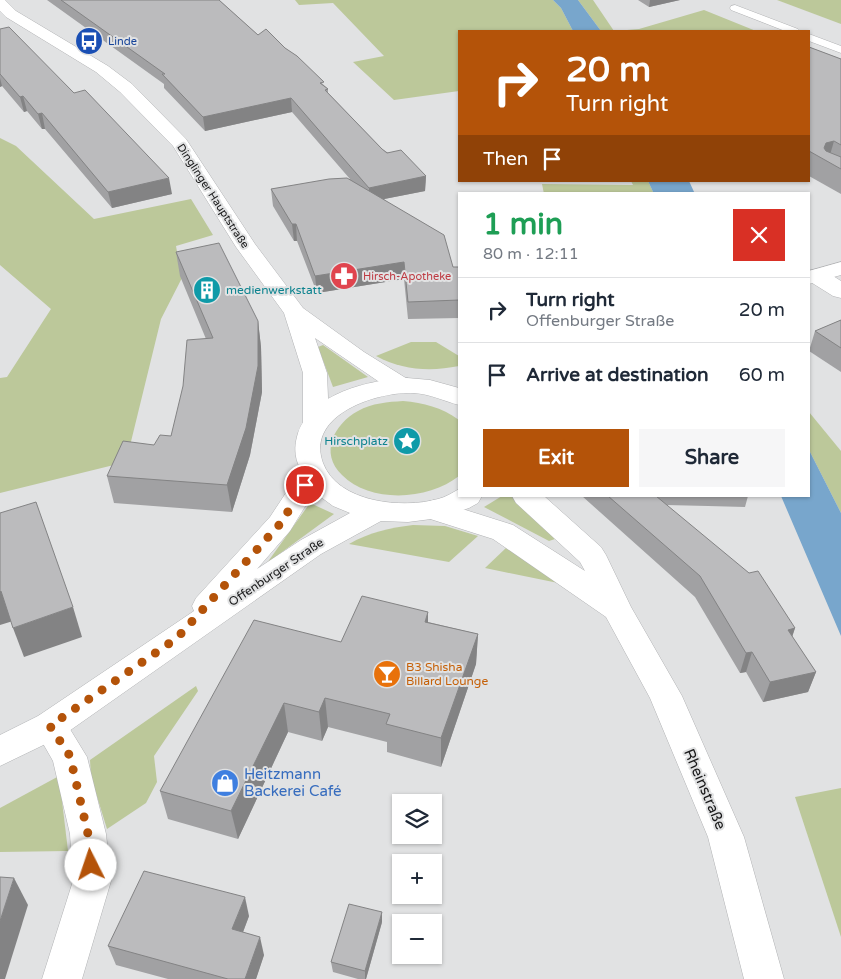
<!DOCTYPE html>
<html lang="en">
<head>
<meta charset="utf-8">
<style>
	body { margin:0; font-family:"Varela Round",sans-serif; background:#f6f6f7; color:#1f2937; height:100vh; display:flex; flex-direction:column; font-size:19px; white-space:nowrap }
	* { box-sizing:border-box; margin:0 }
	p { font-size:16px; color:#747a83 }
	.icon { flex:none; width:28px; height:28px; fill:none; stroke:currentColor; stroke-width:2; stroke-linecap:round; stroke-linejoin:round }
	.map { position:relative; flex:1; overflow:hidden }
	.drawer { position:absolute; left:458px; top:192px; width:352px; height:305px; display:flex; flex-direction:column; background:#fff; border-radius:0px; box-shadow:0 1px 4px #0004 }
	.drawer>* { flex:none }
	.hud { position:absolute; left:458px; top:30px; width:352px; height:152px; border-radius:0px; box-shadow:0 1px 4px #0004; background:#b45309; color:#fff; overflow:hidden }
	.fabs { position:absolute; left:392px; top:794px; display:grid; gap:10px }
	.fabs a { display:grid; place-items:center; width:50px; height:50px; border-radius:0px; background:#fff; box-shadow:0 1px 4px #0004; font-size:25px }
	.pin { position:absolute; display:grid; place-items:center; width:42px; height:42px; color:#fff; margin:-21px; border:2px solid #fff; border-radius:50%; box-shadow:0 1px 5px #0007 }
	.me { position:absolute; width:55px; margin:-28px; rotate:356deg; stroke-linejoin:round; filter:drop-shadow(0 0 4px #0008) }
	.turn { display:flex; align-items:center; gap:18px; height:105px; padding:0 25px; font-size:22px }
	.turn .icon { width:65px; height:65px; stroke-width:2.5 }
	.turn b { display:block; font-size:35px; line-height:42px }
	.then { display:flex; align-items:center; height:48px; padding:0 25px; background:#0003; gap:10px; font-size:19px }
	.round { display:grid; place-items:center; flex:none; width:52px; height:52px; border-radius:0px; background:#f6f6f7 }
	.overview { display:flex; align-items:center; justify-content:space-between; height:85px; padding:0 25px }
	h1 { font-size:30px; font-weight:800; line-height:38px; color:#1e9e55 }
	.cta { display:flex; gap:10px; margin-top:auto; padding:10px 25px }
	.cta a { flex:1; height:58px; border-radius:0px; background:#b45309; color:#fff; font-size:20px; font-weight:800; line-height:58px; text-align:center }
	.cta a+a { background:#f6f6f7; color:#1f2937 }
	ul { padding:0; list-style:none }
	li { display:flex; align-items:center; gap:15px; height:65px; padding:0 25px; border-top:1px solid #e0e1e3 }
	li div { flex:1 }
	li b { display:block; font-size:19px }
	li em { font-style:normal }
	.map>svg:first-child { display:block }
</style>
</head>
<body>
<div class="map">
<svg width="841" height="979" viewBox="0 0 841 979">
	<rect width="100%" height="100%" fill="#e1e2e3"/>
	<g fill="#bcc89a">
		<polygon points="295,0 553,0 561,8 573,31 459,31 459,91 394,100 353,62 384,56 333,3 299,5"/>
		<polygon points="578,0 593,0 614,31 601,31"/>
		<polygon points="777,0 841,0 841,24"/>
		<polygon points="704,10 756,31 627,30 639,29"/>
		<polygon points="0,138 16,146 94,219 191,199 213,235 176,246 180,269 184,274 161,319 126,462 0,493 0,378 7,377 51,309 0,265"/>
		<polygon points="631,181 648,181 654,194 544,194 542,184 633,185"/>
		<path d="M411 342H436L459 356V366C430 372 402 370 376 356Z"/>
		<polygon points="323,345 368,377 333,387 318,347"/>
		<path d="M403 401C424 403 441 407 459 420V476C429 500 371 504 342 475 319 453 334 424 358 411 372 403 388 402 403 401Z"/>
		<polygon points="809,412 841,451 841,513 809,450"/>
		<polygon points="502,496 512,496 558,538 549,541 484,507"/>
		<polygon points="310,503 334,514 267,563"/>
		<path d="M413 525 445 526 478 536 449 562 349 544C370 532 389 528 413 525Z"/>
		<polygon points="507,547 563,584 485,568"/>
		<polygon points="196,686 198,691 154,756 157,782 146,803 107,829 91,777 90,760"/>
		<polygon points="59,776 68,851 0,852 0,808"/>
		<polygon points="841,788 841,937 795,797"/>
	</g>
	<g fill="#78a6cc">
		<polygon points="553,0 578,0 601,31 573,31 561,8"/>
		<polygon points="648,181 689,181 695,194 654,194"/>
		<polygon points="809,450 841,513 841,636 781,496 809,496"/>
	</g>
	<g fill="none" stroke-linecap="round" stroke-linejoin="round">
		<g stroke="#b1b2b4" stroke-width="1">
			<g id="lane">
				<polygon points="735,5 798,29 800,31 785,31 731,10 730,8 731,6"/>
				<polygon points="809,34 841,46 841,53 809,41"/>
			</g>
		</g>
		<g stroke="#b1b2b4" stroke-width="1">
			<g id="street">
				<polygon points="817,269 825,271 841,281 841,298 833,296 809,281 809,271"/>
				<polygon points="50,712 62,716 87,757 106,834 111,881 82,979 42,979 73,881 70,834 53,761 33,726 38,716"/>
			</g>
		</g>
		<g stroke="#b1b2b4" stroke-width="1">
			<g id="secondary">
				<polygon points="0,0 5,0 16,11 108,66 132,84 186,139 255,244 303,308 364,352 409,380 412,385 409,390 400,393 391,390 315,338 327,373 329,423 325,429 316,431 307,429 303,423 303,373 284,313 236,247 173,146 120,92 96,72 6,17 0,11"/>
				<polygon points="512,496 544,496 601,547 606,555 631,607 682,696 744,837 784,979 744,979 708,837 650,698 606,617 493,539 424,517 420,510 424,503 434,500 513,525 585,571 580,562 516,503"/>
			</g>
		</g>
		<g stroke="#b1b2b4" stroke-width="1">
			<g id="primary">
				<polygon points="841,262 841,275 809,284 809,271"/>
				<path d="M407 378 430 380 459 388V405C444 401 430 394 414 393 379 391 305 414 323 463 338 503 403 509 438 499 446 497 452 493 459 489V496H482L478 503 469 508 439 518 408 522 381 521 321 554 62 736 0 766V735L38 716 194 611 192 606 196 598 270 517 301 470C294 458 294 446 298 433 312 393 369 380 407 378ZM314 492 333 506 350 513 301 540 257 569 290 531Z"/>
			</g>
		</g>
		<use href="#lane" fill="#fff" fill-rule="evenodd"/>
		<use href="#street" fill="#fff" fill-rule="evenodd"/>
		<use href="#secondary" fill="#fff" fill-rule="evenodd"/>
		<use href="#primary" fill="#fff" fill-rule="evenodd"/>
	</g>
	<g fill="#a1a1a3">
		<polygon points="47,0 219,0 258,35 285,48 328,89 328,93 382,149 426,176 425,191 384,199 453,267 459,267 459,318 408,319 404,279 317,293 297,241 294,241 273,206 271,189 350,179 292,112 205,131 164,88 164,84"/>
		<polygon points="638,0 680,0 649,7"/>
		<polygon points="0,29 172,194 112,208 45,129 42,129 27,111 24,112 2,86 0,87"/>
		<polygon points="809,47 841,59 841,194 809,176"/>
		<polygon points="176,252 258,321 261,347 262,392 250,455 232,512 114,503 107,476 154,445 171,436 206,339 180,276"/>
		<polygon points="841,320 841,372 809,351 815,331"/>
		<polygon points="582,496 748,496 745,507 708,506 708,505 708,506 666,505 795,628 792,637 816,672 808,692 763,702 746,672 740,673 695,597"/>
		<polygon points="428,622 478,634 476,664 441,767 387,752 387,742 328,727 322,741 288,732 238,839 168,819 160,791 341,642"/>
		<polygon points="249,916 243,932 264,955 256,979 168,979 116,965 108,946"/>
		<polygon points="382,922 366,979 358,979 333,972 331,962"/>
	</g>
	<g fill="#838384">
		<polygon points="650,0 680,0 649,7"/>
		<polygon points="0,78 2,86 0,87"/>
		<polygon points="23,96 27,111 24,112 20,97"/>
		<polygon points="291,98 292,112 205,131 203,117"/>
		<polygon points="42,113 45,129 42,129 38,114"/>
		<polygon points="834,141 828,162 824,148 826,143"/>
		<polygon points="426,176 425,191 369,202 369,188"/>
		<polygon points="169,178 172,194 112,208 108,192"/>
		<polygon points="292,224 296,224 297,241 294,241"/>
		<polygon points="404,262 404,279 317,293 315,276"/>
		<polygon points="258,321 261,347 262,392 250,455 232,512 227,485"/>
		<polygon points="1,591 13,621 0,625 0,592"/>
		<polygon points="73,607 82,637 24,657 13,628"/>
		<polygon points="428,612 428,642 425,622"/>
		<polygon points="795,628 788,649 788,630"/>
		<polygon points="478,634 476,664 441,767 441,738"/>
		<polygon points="752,652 746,672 740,673 746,653"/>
		<polygon points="816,672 808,692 763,702 770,682"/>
		<polygon points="325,698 328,727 322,741 319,712"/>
		<polygon points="284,703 288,732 238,839 231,811"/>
		<polygon points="14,878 28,905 5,979 0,979 0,921"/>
		<polygon points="245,897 249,916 237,948 232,929"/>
		<polygon points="382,912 382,922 366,979 365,979 365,971"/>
		<polygon points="260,937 264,955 256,979 245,979"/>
	</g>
	<g fill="#bbbbbd" stroke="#838384">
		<polygon points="61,0 219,0 258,35 266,29 285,48 297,56 324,82 320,83 328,89 325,90 382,149 387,153 401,150 426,176 369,188 291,98 203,117 162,74 165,74"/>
		<polygon points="9,27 74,93 85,90 169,178 108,192 42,113 38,114 23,96 20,97 0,74 0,29"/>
		<polygon points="809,47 841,59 841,145 834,141 826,143 824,148 826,151 841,157 841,169 809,151"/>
		<polygon points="347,178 444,235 453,267 459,267 459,300 408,302 404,262 315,276 296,224 292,224 271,189 329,179"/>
		<polygon points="219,243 258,321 258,366 246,428 227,485 107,476 123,441 154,445 160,435 171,436 183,386 187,340 213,338 176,252"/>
		<polygon points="841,320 841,348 815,331"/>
		<polygon points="608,496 656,496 749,573 758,571 795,628 788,630 816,672 770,682 752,652 746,653 700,576"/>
		<polygon points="36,502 73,607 13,628 1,591 0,592 0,513"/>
		<polygon points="362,596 428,612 425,622 478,634 441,738 386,724 390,714 325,698 319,712 284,703 231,811 160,791 254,620 341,642"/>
		<polygon points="144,871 245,897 232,929 260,937 245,979 228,979 108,946"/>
		<polygon points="0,877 14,878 0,921"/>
		<polygon points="349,904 382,912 365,971 331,962"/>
	</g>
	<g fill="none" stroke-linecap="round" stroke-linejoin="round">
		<polyline stroke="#b45309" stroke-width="9" stroke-dasharray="0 16.2" points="91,865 88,834 70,756 50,726 177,638 280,524 305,485"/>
	</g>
	<defs>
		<g id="bus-disc" transform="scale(1.4375)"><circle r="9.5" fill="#1a4fb4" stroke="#e1e2e3"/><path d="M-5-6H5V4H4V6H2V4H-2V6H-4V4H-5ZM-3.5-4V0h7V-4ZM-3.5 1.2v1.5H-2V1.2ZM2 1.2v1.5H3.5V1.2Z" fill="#fff"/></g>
		<g id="pharmacy-disc" transform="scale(1.4375)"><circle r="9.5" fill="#e0444e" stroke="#e1e2e3"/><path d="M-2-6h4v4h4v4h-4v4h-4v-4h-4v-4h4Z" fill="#fff"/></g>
		<g id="building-disc" transform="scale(1.4375)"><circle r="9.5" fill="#0f9aa8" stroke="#e1e2e3"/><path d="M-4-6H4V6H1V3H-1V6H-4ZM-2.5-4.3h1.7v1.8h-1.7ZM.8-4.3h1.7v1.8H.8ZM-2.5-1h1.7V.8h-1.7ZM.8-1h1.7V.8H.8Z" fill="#fff"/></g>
		<g id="sight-disc" transform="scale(1.4375)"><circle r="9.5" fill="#0f9aa8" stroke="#e1e2e3"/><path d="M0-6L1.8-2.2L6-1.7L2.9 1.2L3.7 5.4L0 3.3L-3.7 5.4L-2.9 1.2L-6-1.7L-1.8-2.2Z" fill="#fff"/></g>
		<g id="bar-disc" transform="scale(1.4375)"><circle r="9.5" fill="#e8710a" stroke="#e1e2e3"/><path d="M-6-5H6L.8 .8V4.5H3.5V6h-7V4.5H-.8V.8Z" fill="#fff"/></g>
		<g id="shop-disc" transform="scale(1.4375)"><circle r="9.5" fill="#3f7fe0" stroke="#e1e2e3"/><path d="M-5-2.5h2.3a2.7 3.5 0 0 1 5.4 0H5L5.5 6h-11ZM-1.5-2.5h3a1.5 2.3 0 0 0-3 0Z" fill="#fff"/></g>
	</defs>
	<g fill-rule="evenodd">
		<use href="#bus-disc" x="89" y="41"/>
		<use href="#pharmacy-disc" x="344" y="276"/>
		<use href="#building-disc" x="207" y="290"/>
		<use href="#sight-disc" x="407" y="441"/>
		<use href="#bar-disc" x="387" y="674"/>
		<use href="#shop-disc" x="225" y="783"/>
	</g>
	<g text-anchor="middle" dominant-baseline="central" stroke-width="4" stroke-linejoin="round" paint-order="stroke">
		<g font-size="11" fill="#164399" stroke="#e1e2e3" text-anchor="start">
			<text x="108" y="41">Linde</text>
		</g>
		<g font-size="11" fill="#181819" stroke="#e1e2e3">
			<text transform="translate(213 196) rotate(57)">Dinglinger Hauptstraße</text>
		</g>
		<g font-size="11" fill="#be3a42" stroke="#e1e2e3" text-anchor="start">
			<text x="363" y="276">Hirsch-Apotheke</text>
		</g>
		<g font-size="12" fill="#0d838f" stroke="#e1e2e3" text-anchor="start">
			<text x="226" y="290">medienwerkstatt</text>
			<text x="388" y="441" text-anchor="end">Hirschplatz</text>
		</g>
		<g font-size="12" fill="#181819" stroke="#e1e2e3">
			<text transform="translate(276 572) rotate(-34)">Offenburger Straße</text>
		</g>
		<g font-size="12" fill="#c56008" stroke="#e1e2e3" text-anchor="start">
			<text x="406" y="667">B3 Shisha<tspan x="406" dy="14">Billard Lounge</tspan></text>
		</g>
		<g font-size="15" fill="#366cbe" stroke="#e1e2e3" text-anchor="start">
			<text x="244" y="774">Heitzmann<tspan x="244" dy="17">Backerei Café</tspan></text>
		</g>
		<g font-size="15" fill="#181819" stroke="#e1e2e3">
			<text transform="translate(705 789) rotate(67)">Rheinstraße</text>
		</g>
	</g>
</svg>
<div class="fabs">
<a><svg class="icon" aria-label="layers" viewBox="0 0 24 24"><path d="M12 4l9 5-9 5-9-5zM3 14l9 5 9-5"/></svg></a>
<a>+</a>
<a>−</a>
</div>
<div class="pin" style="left:305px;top:485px;background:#d93025"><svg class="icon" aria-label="arrive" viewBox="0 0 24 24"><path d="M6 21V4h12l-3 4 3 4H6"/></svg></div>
<svg class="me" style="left:91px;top:865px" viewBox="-20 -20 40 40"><circle r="19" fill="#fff"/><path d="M0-13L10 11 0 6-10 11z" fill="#b45309"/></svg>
<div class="hud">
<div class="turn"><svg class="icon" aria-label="right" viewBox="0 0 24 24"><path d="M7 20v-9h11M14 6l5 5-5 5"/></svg><div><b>20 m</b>Turn right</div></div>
<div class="then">Then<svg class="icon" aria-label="arrive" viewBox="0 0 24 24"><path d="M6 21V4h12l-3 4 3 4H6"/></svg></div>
</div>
<section class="drawer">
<div class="overview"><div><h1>1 min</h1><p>80 m · 12:11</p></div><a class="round" style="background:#d93025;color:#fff"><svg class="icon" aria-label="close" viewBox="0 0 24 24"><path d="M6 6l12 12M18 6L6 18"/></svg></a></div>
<ul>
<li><svg class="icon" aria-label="right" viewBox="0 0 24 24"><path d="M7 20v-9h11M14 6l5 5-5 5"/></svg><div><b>Turn right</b><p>Offenburger Straße</p></div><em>20 m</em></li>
<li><svg class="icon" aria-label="arrive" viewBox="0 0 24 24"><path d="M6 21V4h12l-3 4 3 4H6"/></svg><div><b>Arrive at destination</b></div><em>60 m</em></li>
</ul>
<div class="cta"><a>Exit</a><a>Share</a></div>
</section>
</div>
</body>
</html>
